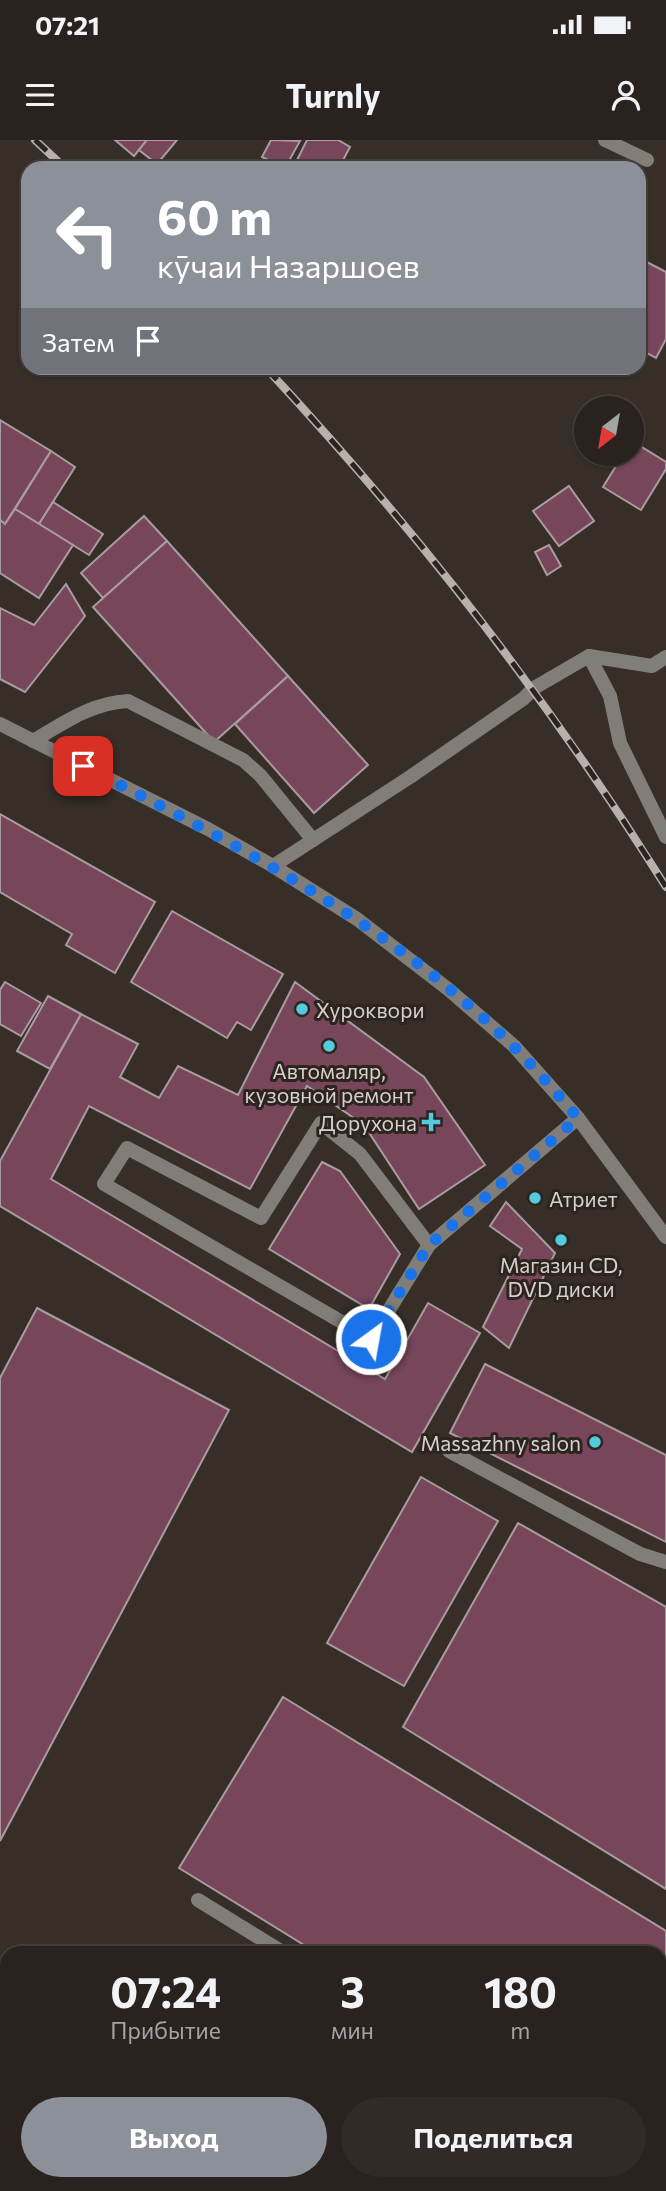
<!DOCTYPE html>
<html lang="ru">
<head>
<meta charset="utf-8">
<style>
	body { margin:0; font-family:Commissioner,sans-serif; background:#312a27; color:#f1f3f6; height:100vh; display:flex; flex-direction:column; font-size:26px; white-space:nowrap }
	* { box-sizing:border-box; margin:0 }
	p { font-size:23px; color:#a5a4a4 }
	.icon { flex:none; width:38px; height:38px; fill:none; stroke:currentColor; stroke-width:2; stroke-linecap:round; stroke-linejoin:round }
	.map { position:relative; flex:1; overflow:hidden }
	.details { position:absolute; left:0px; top:1806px; width:667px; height:245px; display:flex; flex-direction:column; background:#29221e; border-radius:21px 21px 0 0; box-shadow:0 2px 5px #0004,0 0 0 2px #453f3c }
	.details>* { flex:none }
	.guide { position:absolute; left:21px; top:21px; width:625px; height:214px; border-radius:21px; box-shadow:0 2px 5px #0004,0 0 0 2px #453f3c; background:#8c9099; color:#fff; overflow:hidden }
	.needle { width:46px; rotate:211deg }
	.controls { position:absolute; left:574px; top:256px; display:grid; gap:14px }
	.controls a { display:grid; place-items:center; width:70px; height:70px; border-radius:50%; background:#29221e; box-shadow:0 2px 5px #0004,0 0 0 2px #453f3c; font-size:35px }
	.pin { position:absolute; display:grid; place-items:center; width:60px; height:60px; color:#fff; margin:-30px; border-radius:14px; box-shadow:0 4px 10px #0006 }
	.me { position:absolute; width:77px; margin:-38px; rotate:32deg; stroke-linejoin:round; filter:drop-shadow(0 0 5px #0008) }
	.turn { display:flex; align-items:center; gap:24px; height:147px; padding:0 21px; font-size:32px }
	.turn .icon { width:91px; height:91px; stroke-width:2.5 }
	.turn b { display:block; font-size:49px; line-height:60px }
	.then { display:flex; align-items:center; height:66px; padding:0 21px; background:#0003; gap:14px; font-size:26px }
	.eta { display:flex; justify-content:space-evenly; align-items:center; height:119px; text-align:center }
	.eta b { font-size:42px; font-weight:700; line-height:49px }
	.cta { display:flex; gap:14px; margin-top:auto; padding:14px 21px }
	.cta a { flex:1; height:80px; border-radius:42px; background:#8c9099; color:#fff; font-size:28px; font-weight:700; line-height:80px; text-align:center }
	.cta a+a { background:#312a27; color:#f1f3f6 }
	.status { display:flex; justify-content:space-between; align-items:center; height:49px; padding:0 35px; background:#29221e; direction:ltr }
	.status svg { height:19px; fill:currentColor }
	header { display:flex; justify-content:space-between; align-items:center; height:91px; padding:0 21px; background:#29221e; font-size:32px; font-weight:700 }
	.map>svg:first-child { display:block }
</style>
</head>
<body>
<div class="status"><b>07:21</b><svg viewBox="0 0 49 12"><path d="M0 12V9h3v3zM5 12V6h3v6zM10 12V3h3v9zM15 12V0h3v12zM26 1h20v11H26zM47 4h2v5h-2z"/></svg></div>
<header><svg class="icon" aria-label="menu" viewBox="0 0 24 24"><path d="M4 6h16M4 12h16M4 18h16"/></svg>Turnly<svg class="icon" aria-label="person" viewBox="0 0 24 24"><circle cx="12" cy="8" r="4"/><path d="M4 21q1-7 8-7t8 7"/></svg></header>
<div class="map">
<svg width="666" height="2051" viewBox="0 0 666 2051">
	<rect width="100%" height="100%" fill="#372e28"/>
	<g fill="#77465a" stroke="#a99ca1" stroke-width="2">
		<polygon points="115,0 147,0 134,16"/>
		<polygon points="147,0 177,0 157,24 139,10"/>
		<polygon points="271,0 300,1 285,28 262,17"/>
		<polygon points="307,0 338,0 350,7 339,28 293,28"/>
		<polygon points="639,118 666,132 666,199 656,218 639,209"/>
		<polygon points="0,280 51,311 5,384 0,380"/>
		<polygon points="632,301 666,322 666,329 641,370 603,347 624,313 632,313"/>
		<polygon points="51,311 75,327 39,384 15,369"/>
		<polygon points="569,346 594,381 559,406 533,371"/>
		<polygon points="53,362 103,394 89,415 39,384"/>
		<polygon points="15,369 73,405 39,458 0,433 0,380 5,384"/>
		<polygon points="144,376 167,401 103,458 81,433"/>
		<polygon points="167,401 288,536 214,602 93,467"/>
		<polygon points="549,405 561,426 547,435 535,412"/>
		<polygon points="66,444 85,476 25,552 0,539 0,468 34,485"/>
		<polygon points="288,536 368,625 314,673 235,584"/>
		<polygon points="0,674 155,762 115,833 66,805 72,794 0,752"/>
		<polygon points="172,771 283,834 251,890 237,882 227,898 131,842"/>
		<polygon points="5,842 41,863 21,896 0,884 0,850"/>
		<polygon points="295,842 424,937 485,1025 419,1069 364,985 307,946 250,1049 89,966 51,1039 385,1239 428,1163 480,1193 412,1312 0,1066 0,1021 81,874 138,904 120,937 159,958 178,926 238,955"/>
		<polygon points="48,856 81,874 50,929 17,911"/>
		<polygon points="322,1022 340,1031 400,1114 369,1169 269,1109"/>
		<polygon points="506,1062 555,1113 509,1208 483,1187 522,1109 490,1086"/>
		<polygon points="37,1168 229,1270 0,1701 0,1238"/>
		<polygon points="485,1224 666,1315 666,1402 450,1293"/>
		<polygon points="421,1337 498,1381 404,1546 327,1503"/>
		<polygon points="518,1383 666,1467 666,1749 403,1587"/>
		<polygon points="283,1557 666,1791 666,2027 660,2023 660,1813 317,1813 179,1728"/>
		<polygon points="7,1989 7,2044 200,2044 196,2051 0,2051 0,2000"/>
		<polygon points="319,2044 580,2044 591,2051 315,2051"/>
	</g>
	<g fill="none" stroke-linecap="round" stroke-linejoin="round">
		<g stroke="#817e7a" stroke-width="14">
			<polyline points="605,0 647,20"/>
			<polyline points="589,516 610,556 620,603 666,697"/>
			<path d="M33 601C64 583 91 563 128 561L243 620 260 635 313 700"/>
			<polyline points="273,726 410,637 523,559 534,548 589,516 652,526 666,517"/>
			<polyline points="429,1105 360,1014 321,983 261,1078 127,1008 104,1044 371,1199 429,1105 578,978"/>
			<polyline points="449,1311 640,1414 666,1422"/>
			<polyline points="198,1760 284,1813"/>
			<polyline points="659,2044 666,2049"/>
			<polyline points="265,2051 269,2044"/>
		</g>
		<polyline stroke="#817e7a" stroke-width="14" points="0,584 208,689 273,726 357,779 448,849 514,906 578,978 666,1097"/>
		<g stroke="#b7b1ad" stroke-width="8">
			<g id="rail">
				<polyline points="35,0 65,28"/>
				<path d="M266 228C416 389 549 560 666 747"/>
			</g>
		</g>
		<use href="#rail" stroke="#2d241f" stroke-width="5" stroke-dasharray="16" stroke-linecap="butt"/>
	</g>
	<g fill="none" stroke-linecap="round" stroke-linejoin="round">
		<path stroke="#1a73e8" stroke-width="12" stroke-dasharray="0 21.6" d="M83 626C236 704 390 784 514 907 536 929 557 954 578 978L429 1105 371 1199"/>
	</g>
	<g fill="#54cadd" stroke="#2d241f" stroke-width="2.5">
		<circle cx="302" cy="869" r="7"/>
		<circle cx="329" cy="906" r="7"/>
		<path d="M427.5 971.5h7v7h7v7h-7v7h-7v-7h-7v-7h7z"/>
		<circle cx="535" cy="1058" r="7"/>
		<circle cx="561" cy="1100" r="7"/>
		<circle cx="595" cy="1302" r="7"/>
	</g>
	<g text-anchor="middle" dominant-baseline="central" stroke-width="6" stroke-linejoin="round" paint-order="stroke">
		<g font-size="21" fill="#d6d0cd" stroke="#2d241f" text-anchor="start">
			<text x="316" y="869">Хуроквори</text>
			<text x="329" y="930" text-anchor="middle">Автомаляр,<tspan x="329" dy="24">кузовной ремонт</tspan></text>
			<text x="417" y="982" text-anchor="end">Дорухона</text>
			<text x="549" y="1058">Атриет</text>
			<text x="561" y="1124" text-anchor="middle">Магазин CD,<tspan x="561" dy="24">DVD диски</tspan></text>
			<text x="581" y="1302" text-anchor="end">Massazhny salon</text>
		</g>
	</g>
</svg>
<div class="controls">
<a><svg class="needle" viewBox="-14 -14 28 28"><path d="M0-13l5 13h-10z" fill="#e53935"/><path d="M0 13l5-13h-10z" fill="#a5a4a4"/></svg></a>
</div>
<div class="pin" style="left:83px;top:626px;background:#d93025"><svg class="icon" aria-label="arrive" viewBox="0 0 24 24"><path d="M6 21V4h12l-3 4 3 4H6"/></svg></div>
<svg class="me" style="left:371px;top:1199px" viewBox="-20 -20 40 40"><circle r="17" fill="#1a73e8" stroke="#fff" stroke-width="3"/><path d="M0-11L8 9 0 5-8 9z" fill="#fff"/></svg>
<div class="guide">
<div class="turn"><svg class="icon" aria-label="left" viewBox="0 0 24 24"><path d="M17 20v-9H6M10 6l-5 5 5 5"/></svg><div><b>60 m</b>кӯчаи Назаршоев</div></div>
<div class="then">Затем<svg class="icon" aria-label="arrive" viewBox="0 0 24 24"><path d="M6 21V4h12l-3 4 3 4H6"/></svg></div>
</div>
<section class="details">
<div class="eta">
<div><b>07:24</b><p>Прибытие</p></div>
<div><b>3</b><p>мин</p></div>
<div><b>180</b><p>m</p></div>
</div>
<div class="cta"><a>Выход</a><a>Поделиться</a></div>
</section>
</div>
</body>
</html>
